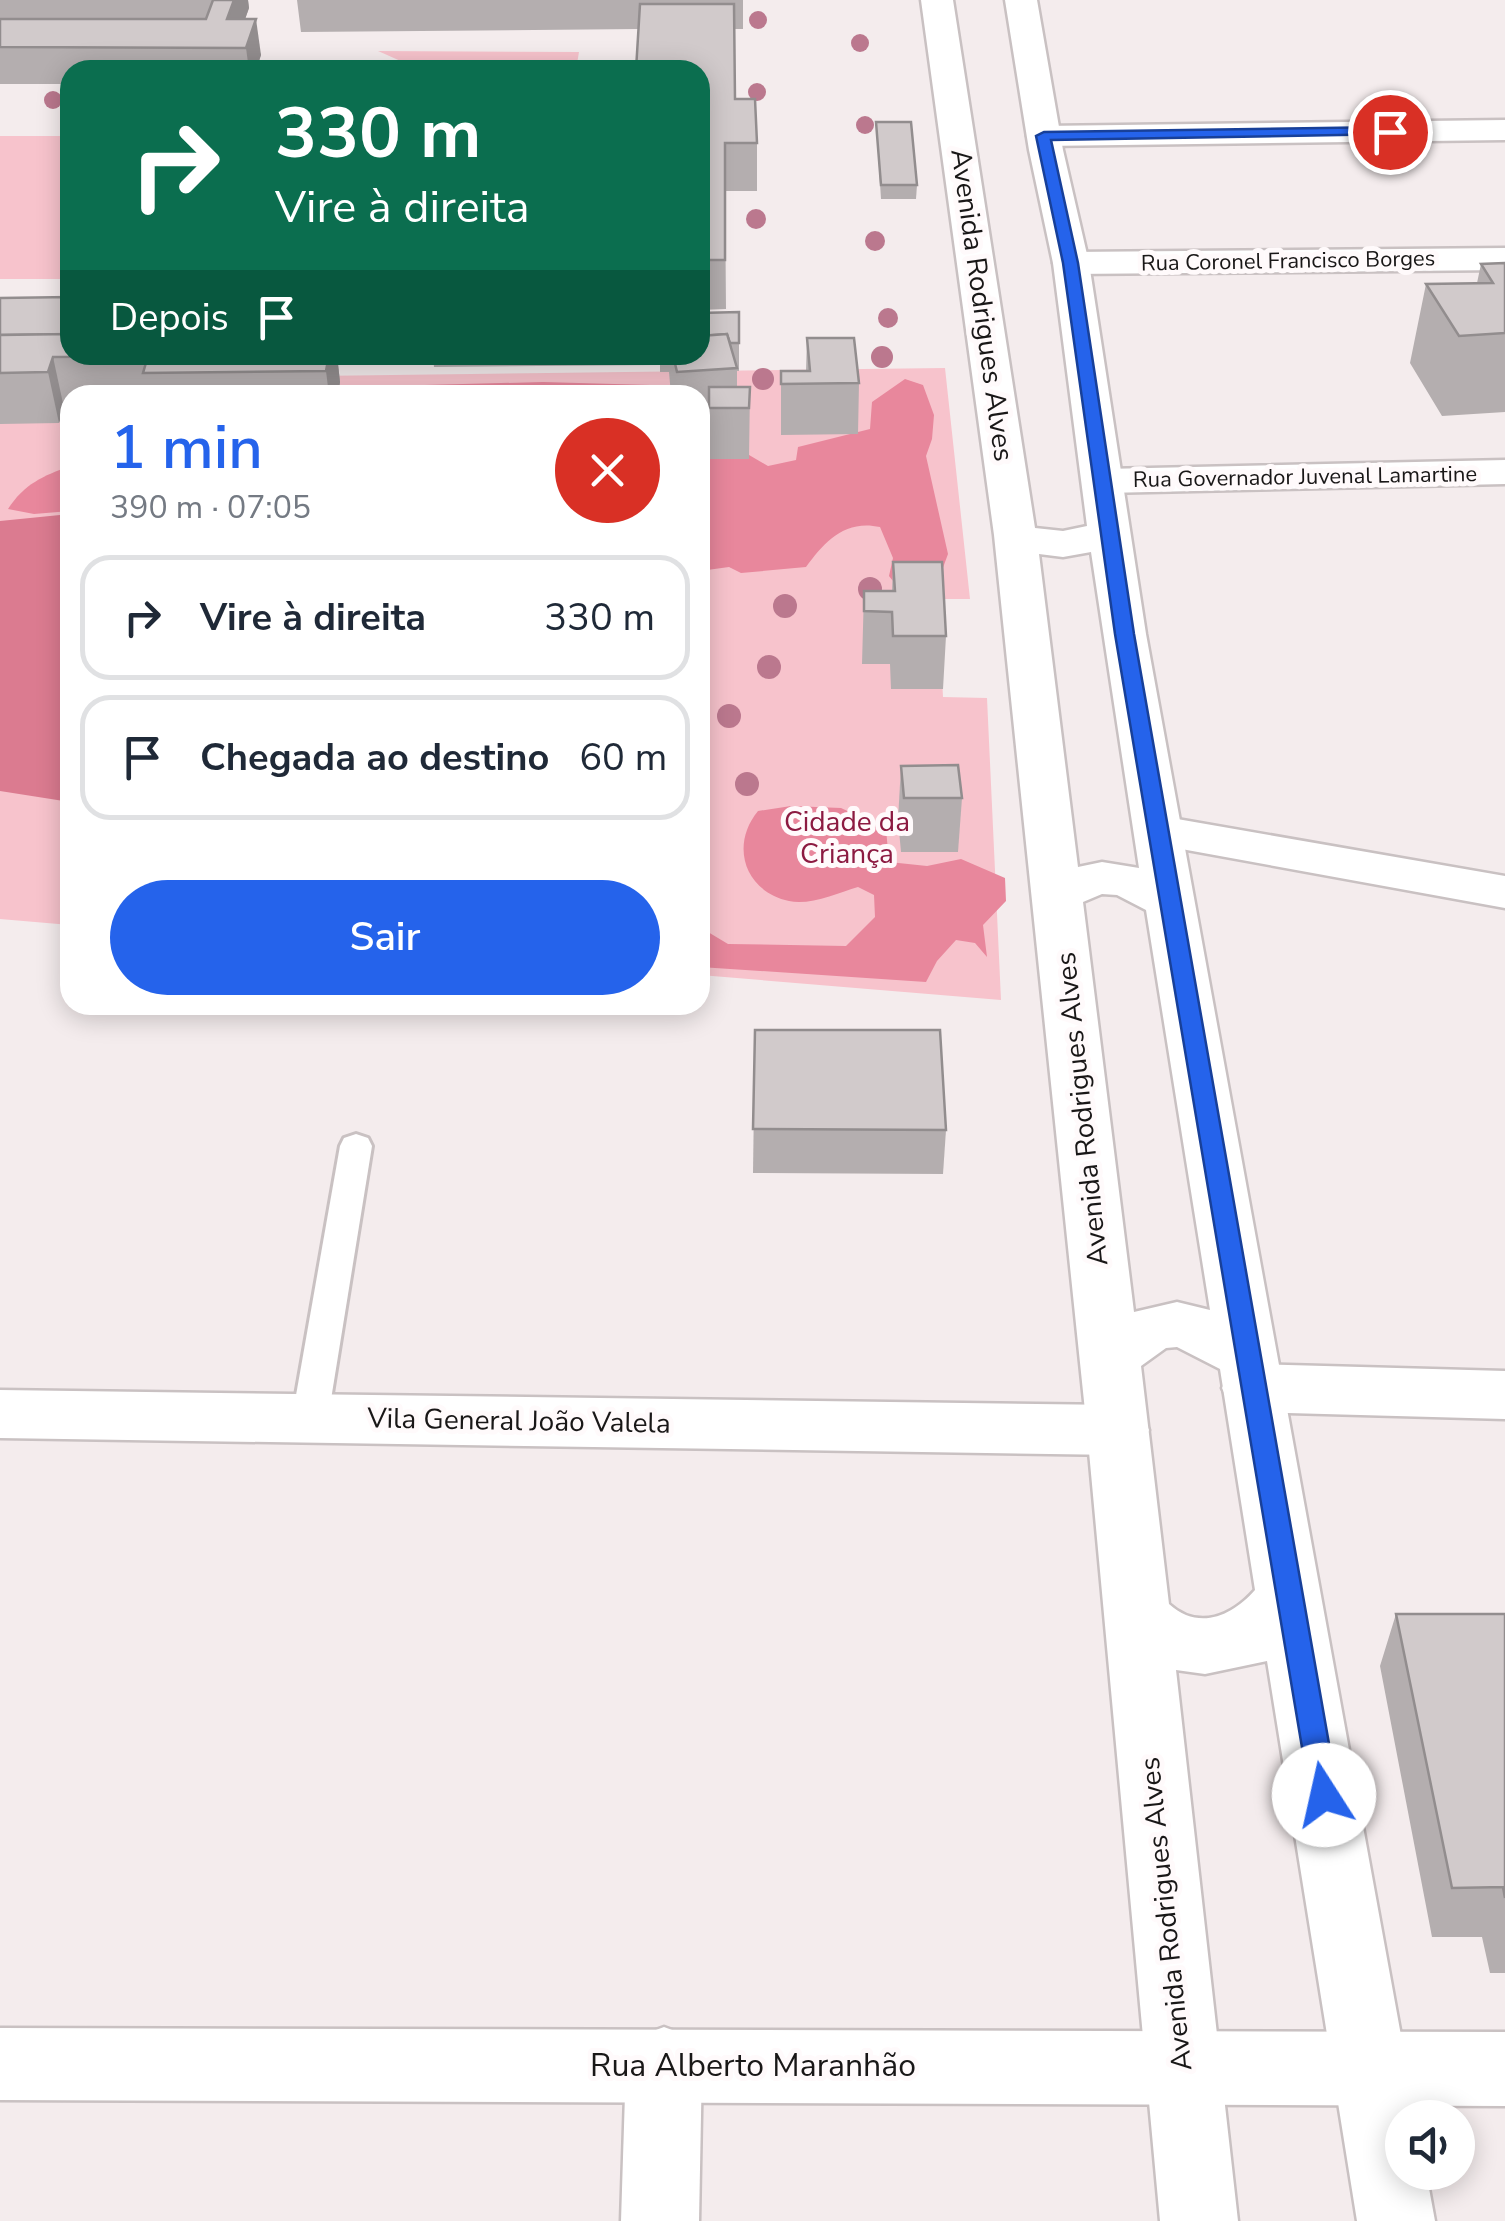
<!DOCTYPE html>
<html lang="pt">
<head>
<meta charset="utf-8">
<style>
	body { margin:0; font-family:"Nunito Sans",sans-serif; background:#f6f6f7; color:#1f2937; height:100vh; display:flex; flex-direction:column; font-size:38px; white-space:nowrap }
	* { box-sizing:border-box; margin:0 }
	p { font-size:32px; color:#747a83 }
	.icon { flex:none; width:55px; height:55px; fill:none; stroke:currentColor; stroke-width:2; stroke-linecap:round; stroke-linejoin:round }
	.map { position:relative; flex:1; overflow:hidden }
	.details { position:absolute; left:60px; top:385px; width:650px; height:630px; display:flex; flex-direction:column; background:#fff; border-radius:30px; box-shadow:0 5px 25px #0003 }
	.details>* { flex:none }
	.hud { position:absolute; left:60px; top:60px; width:650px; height:305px; border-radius:30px; box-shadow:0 5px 25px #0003; background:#0b6e4f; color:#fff; overflow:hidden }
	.controls { position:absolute; left:1385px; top:2100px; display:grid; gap:20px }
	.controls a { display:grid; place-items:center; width:90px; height:90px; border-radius:50%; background:#fff; box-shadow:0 5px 25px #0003; font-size:50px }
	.pin { position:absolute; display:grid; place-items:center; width:85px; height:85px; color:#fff; margin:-42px; border:5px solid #fff; border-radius:50%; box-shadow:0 2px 10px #0007 }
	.me { position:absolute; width:110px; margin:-55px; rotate:350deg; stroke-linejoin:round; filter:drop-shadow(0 0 8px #0008) }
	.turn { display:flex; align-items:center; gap:35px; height:210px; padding:0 50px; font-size:45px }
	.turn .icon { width:130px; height:130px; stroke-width:2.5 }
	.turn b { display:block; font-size:70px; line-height:85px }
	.then { display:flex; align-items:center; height:95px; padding:0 50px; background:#0003; gap:20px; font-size:38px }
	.round { display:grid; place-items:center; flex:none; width:105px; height:105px; border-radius:52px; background:#f6f6f7 }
	.overview { display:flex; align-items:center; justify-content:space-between; height:170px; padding:0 50px }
	h1 { font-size:60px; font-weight:600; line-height:75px; color:#2563eb }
	.action { display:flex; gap:20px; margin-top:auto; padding:20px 50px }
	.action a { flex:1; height:115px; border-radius:60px; background:#2563eb; color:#fff; font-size:40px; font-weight:600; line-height:115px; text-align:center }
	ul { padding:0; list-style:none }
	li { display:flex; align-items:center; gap:30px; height:125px; margin:0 20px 15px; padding:0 30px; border:5px solid #e0e1e3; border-radius:30px }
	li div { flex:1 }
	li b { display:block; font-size:38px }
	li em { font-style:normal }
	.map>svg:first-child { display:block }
</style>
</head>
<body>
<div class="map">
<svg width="1505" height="2221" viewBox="0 0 1505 2221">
	<rect width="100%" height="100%" fill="#f4eced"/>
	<g fill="#f7c3cc">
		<polygon points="378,51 579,52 576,70 421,70"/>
		<rect x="0" y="136" width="70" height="143"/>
		<polygon points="945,368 970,599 938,599 943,697 987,698 1001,1000 700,975 700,395 70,395 70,925 0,919 0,380"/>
	</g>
	<g fill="#e8879c">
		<path d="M905 379 923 385 934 415 932 439 926 456 948 554 934 592 904 595 889 576 893 558 880 527C845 519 824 542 806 567L741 573 729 567 700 571V410L732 445 768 466 796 460 798 447 870 429 872 402Z"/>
		<polygon points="543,382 650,385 670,395 385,395 387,386"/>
		<path d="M70 466V511L34 514 8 509C24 484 43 476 70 466Z"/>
		<path d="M791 806 841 808 886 829 889 862 927 866 961 859 1005 878 1006 901 983 925 987 957 975 943 956 940 937 961 926 982 700 967V943L708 932 728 944 846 946 875 917 874 895 858 887C838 893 809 906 789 901 744 891 730 845 758 811Z"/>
	</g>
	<polygon fill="#db7b90" points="70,514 70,802 0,791 0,521"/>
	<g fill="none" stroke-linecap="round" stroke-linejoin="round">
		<g stroke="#c9c1c2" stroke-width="6">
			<polygon id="service" points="356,1134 368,1138 372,1146 328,1418 323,1428 310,1432 297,1428 292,1418 340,1146 344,1138"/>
		</g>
		<g stroke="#c9c1c2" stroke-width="5">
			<g id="minor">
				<polygon points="1505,120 1505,140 1044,146 1032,143 1027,136 1032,129 1044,126"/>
				<polygon points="1505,248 1505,270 1071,274 1058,271 1053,263 1058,255 1071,252"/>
				<polygon points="1505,460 1505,484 1105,493 1090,490 1084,481 1090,472 1105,469"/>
				<polygon points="1160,816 1505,876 1505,908 1143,842 1135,831 1143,820"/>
				<polygon points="1252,1364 1505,1371 1505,1419 1252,1412 1230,1405 1222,1388 1230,1371"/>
				<polygon points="0,1390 1118,1405 1140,1413 1149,1430 1140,1447 1118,1455 0,1438"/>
				<polygon points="664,2027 691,2037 702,2063 699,2221 621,2221 626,2063 637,2037"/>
			</g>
		</g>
		<g stroke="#c9c1c2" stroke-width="5">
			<polygon id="tertiary" points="0,2028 1505,2032 1505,2106 0,2100"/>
		</g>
		<g stroke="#c9c1c2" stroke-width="5">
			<path id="secondary" d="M921 0H953L1035 528 1063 531 1087 526 1053 263 1029 150 1005 0H1037L1063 150 1089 263 1146 634 1416 2118H1402V2172H1426L1435 2221H1357L1267 1661 1205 1674 1176 1670 1238 2221H1160L1087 1430 994 535ZM1091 552 1139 868 1102 862 1078 867 1039 554 1063 557ZM1102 894 1117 895 1146 910 1210 1310 1177 1302 1134 1312 1083 902ZM1177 1347 1220 1369 1255 1590C1232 1616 1199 1631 1169 1604L1141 1366 1166 1348Z"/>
		</g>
		<use href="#service" fill="#fff" fill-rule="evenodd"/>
		<use href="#minor" fill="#fff" fill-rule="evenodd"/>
		<use href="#tertiary" fill="#fff" fill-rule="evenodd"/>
		<use href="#secondary" fill="#fff" fill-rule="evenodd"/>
	</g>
	<g fill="#bb788e">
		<circle cx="758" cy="20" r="9"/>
		<circle cx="860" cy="43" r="9"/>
		<circle cx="757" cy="92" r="9"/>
		<circle cx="53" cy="100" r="9"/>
		<circle cx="865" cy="125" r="9"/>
		<circle cx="756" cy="219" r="10"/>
		<circle cx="875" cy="241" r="10"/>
		<circle cx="888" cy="318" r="10"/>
		<circle cx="882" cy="357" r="11"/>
		<circle cx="763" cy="379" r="11"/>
		<circle cx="870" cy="589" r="12"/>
		<circle cx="785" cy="606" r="12"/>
		<circle cx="769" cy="667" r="12"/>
		<circle cx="729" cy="716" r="12"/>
		<circle cx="747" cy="784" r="12"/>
	</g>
	<g fill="#b4aeaf">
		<polygon points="0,0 248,0 249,8 245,19 261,55 256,70 70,70 70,84 0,84"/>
		<polygon points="297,0 743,0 743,29 734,29 735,99 757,143 757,191 725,191 726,309 700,310 700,70 638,29 301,32"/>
		<polygon points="876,122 917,185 916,199 881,199"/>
		<polygon points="1505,263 1505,412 1442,416 1410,363 1426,284 1477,283 1481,264"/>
		<polygon points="0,298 337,355 340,382 338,395 70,395 70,408 64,408 59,423 0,424"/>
		<polygon points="739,312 739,371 737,371 737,387 750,387 749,459 710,459 709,421 700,421 700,395 671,395 669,372 660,372 660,365 434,367 433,355 700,355"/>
		<polygon points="807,338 859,383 858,434 781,435 781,371 806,371"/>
		<polygon points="893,562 946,636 943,689 891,689 890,664 862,664 864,591 892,591"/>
		<polygon points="901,766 962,798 958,852 901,852 898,820"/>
		<polygon points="755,1030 946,1130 943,1174 753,1173"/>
		<polygon points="1396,1614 1505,1614 1505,1973 1490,1973 1482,1937 1432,1937 1380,1666"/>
	</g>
	<g fill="#928d8e">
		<polygon points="234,0 248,0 249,8 235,48 227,19"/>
		<polygon points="256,19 261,55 256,70 249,70 246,48"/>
		<polygon points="329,355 337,355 340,382 338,395 329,395 326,371"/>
		<polygon points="53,357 64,408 59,423 48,372"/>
	</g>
	<g fill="#d1cacb" stroke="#928d8e" stroke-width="2.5">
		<polygon points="213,0 234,0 227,19 256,19 246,48 0,47 0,19 206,19"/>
		<polygon points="640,4 734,4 735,99 755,99 757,143 725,143 725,260 700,260 700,70 636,70"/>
		<polygon points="876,122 911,122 917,185 881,185"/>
		<polygon points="1505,263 1505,333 1459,336 1426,284 1493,283 1481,264"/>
		<polygon points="70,297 70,334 0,335 0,298"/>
		<polygon points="739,312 739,343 730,343 727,334 700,336 700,313"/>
		<polygon points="70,334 70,355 329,355 326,371 143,373 148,356 53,357 48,372 0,373 0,335"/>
		<polygon points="727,334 737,368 677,372 673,355 700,355 700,336"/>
		<polygon points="807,338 854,338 859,383 781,384 781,371 810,371"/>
		<polygon points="709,387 750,387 749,408 709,408"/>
		<polygon points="893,562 942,562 946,636 893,636 892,612 864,611 864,591 895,591"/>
		<polygon points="958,765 962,798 904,798 901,766"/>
		<polygon points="755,1030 940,1030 946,1130 753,1129"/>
		<polygon points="1396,1614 1505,1614 1505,1898 1503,1887 1452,1888"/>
	</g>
	<polygon fill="#2563eb" stroke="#184099" stroke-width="2.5" points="1390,127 1395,129 1395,134 1051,140 1078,263 1134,634 1338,1795 1334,1804 1324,1808 1314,1804 1310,1795 1115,634 1063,263 1036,136 1044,132"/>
	<g text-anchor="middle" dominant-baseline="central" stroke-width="10" stroke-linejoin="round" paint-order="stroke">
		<g font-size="22" fill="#191717" stroke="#fffafb">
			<text transform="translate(1288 261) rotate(-1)">Rua Coronel Francisco Borges</text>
			<text transform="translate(1305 477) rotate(-1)">Rua Governador Juvenal Lamartine</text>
		</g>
		<g font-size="28" fill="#191717" stroke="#fffafb">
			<text transform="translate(982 305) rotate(82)">Avenida Rodrigues Alves</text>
			<text transform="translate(1082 1109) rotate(-96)">Avenida Rodrigues Alves</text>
			<text transform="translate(519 1421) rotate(1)">Vila General João Valela</text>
			<text transform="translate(1166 1914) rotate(-96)">Avenida Rodrigues Alves</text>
		</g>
		<g font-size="28" fill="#8c1a41" stroke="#fffafb">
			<text x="847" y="822">Cidade da<tspan x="847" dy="32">Criança</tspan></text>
		</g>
		<g font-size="32" fill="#191717" stroke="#fffafb">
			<text x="753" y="2065">Rua Alberto Maranhão</text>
		</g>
	</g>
</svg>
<div class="controls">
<a><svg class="icon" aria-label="sound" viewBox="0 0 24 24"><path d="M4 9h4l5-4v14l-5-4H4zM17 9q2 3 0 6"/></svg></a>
</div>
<div class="pin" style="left:1390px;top:132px;background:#d93025"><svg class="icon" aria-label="arrive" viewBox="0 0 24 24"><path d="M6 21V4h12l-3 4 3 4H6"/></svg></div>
<svg class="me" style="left:1324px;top:1795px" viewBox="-20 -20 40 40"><circle r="19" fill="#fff"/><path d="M0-13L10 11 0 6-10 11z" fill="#2563eb"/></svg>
<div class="hud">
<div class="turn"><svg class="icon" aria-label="right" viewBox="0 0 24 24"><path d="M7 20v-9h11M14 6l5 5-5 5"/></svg><div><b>330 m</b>Vire à direita</div></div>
<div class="then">Depois<svg class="icon" aria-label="arrive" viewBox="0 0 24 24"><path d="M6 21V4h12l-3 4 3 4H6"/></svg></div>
</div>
<section class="details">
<div class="overview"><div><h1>1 min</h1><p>390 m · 07:05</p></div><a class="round" style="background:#d93025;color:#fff"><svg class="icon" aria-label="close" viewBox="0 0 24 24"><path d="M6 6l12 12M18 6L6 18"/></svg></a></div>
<ul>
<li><svg class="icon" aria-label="right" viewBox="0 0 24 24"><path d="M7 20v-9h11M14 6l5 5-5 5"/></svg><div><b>Vire à direita</b></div><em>330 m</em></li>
<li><svg class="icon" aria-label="arrive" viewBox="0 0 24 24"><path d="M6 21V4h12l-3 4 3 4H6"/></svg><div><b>Chegada ao destino</b></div><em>60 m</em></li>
</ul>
<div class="action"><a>Sair</a></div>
</section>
</div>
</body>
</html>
